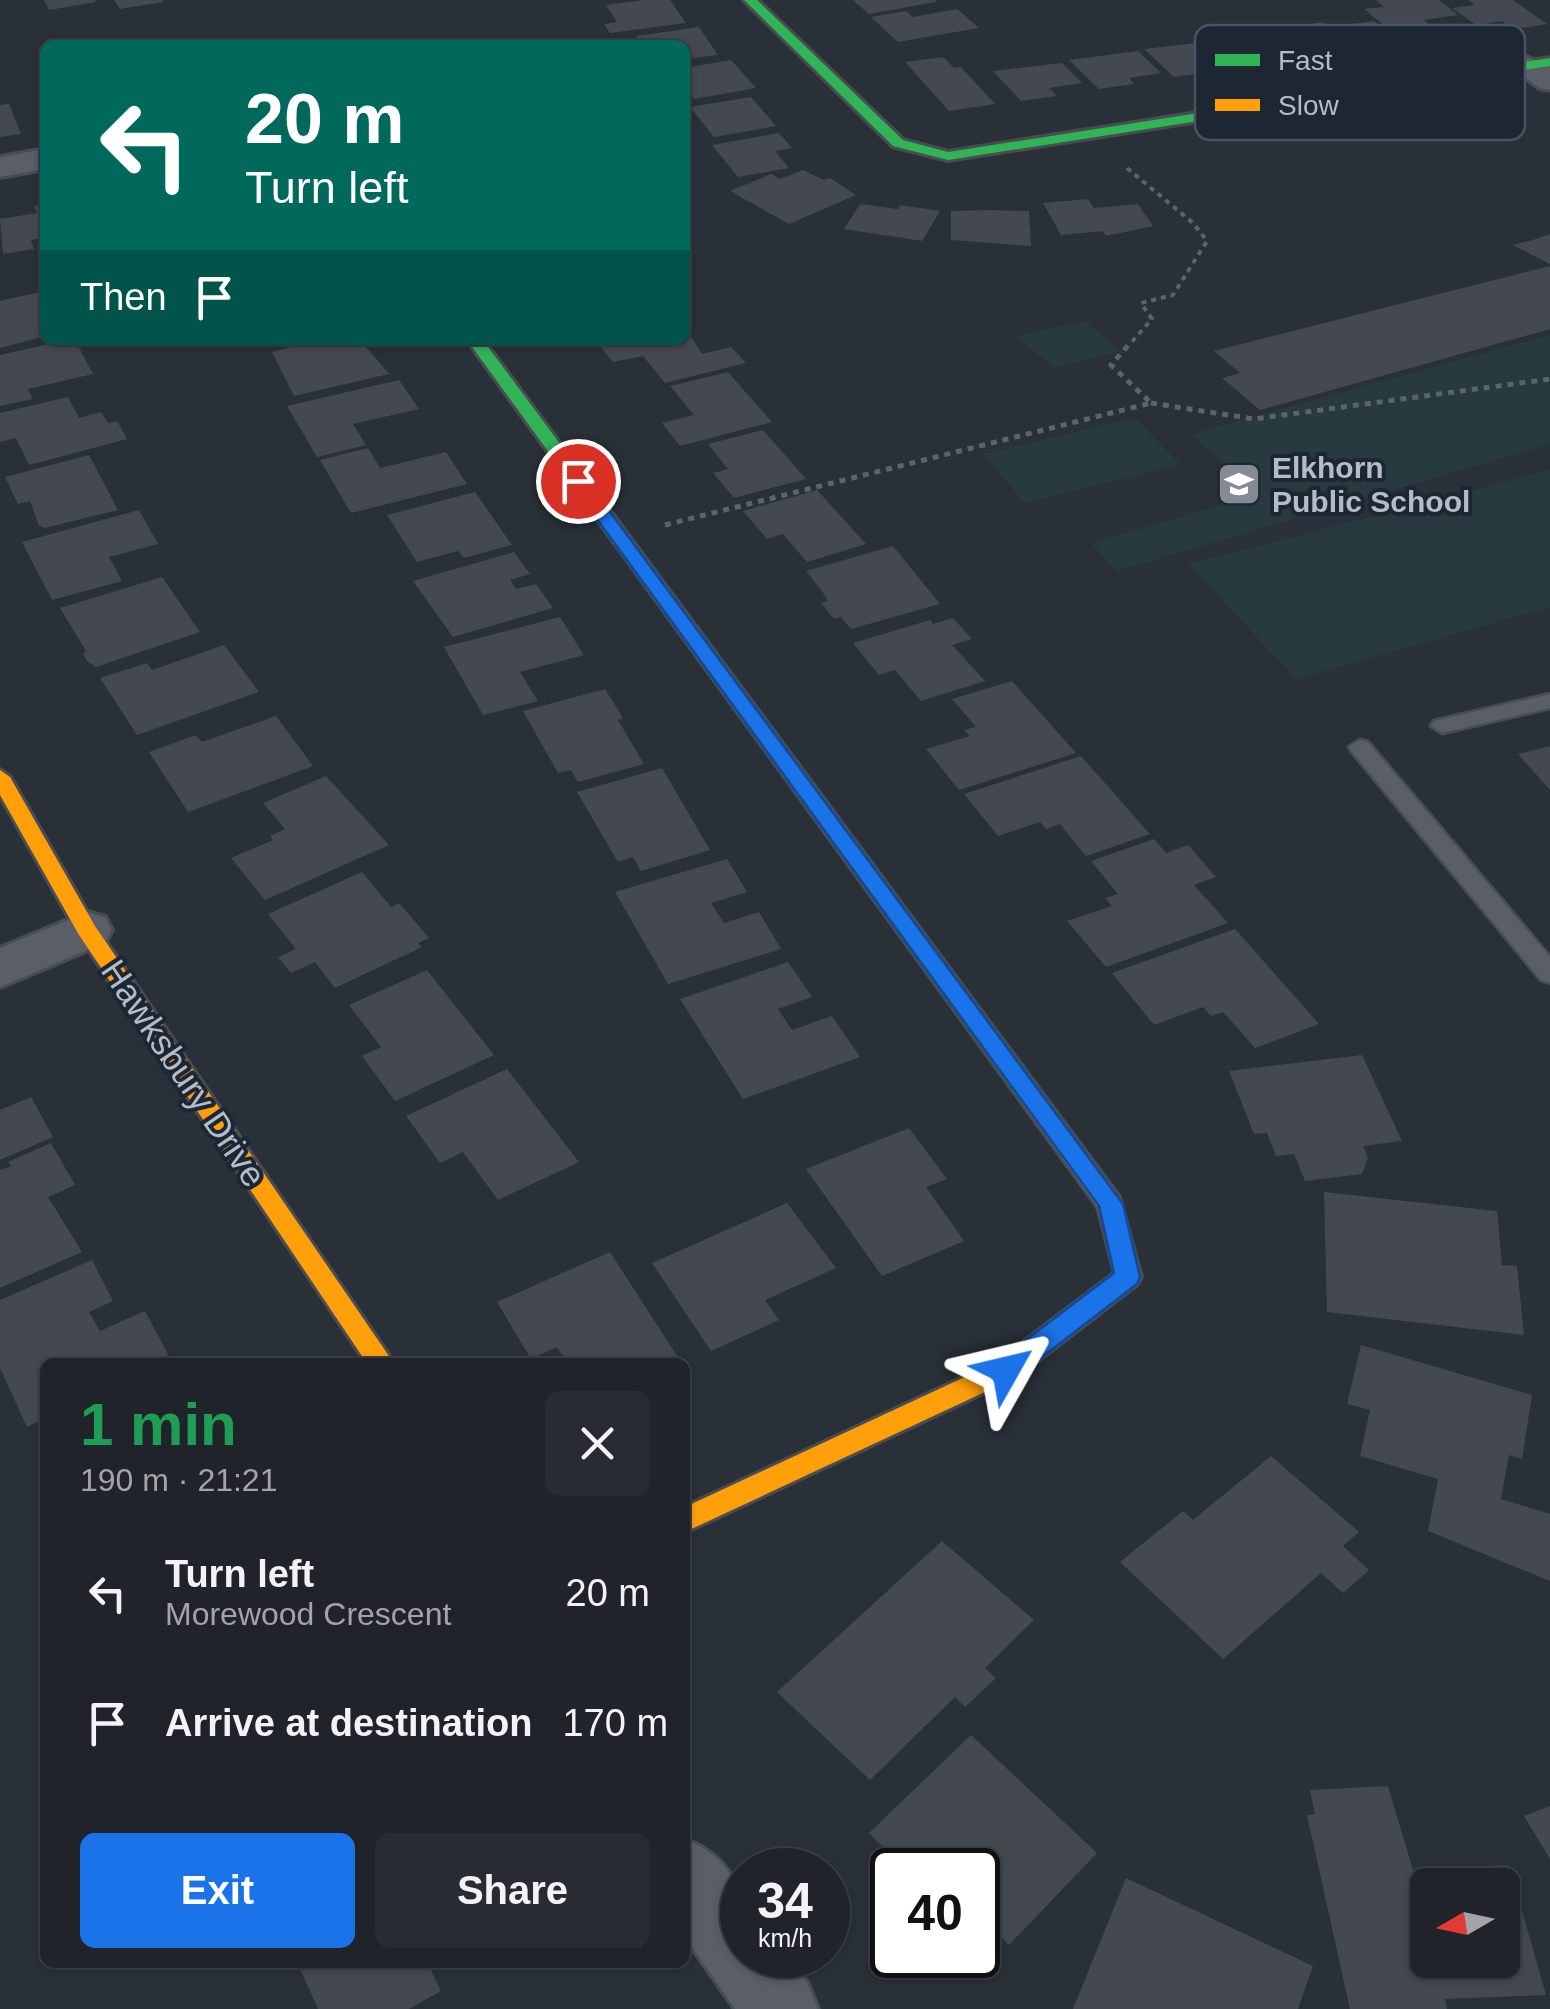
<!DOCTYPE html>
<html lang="en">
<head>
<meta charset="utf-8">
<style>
	body { margin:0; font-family:Arial,sans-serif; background:#282c32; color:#f1f3f6; height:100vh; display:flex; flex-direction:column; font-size:38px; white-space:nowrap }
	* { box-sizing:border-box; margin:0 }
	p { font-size:32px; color:#a2a4a8 }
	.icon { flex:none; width:55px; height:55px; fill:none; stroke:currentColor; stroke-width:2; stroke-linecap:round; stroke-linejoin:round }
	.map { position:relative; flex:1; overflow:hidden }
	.panel { position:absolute; left:40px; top:1358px; width:650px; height:610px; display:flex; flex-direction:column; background:#20242a; border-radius:15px; box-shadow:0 2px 8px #0004,0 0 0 2px #3d4147 }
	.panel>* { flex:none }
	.guide { position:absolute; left:40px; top:40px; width:650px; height:305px; border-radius:15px; box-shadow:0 2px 8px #0004,0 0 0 2px #3d4147; background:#00695c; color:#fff; overflow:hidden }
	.needle { width:65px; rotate:261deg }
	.fabs { position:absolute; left:1410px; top:1868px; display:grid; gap:20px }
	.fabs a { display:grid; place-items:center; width:110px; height:110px; border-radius:15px; background:#20242a; box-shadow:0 2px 8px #0004,0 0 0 2px #3d4147; font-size:50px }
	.speed { position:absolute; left:720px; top:1848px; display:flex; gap:20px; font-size:50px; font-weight:700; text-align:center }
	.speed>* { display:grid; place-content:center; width:130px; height:130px; border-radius:50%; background:#20242a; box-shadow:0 2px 8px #0004,0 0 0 2px #3d4147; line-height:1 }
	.speed small { font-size:25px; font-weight:400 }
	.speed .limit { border:5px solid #111; border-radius:15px; background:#fff; color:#111 }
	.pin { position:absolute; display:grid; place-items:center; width:85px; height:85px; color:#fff; margin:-42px; border:5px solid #fff; border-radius:50%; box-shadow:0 2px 10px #0007 }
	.me { position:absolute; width:110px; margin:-55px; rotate:53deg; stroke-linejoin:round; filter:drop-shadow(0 0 8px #0008) }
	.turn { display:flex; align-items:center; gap:35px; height:210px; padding:0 40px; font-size:45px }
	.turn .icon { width:130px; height:130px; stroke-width:2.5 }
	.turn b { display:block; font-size:70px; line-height:85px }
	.then { display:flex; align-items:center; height:95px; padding:0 40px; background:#0003; gap:20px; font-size:38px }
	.round { display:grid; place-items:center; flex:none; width:105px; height:105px; border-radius:15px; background:#282c32 }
	.head { display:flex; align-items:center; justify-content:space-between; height:170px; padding:0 40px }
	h1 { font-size:60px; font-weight:700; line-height:75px; color:#1e9e55 }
	.action { display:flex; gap:20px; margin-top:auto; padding:20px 40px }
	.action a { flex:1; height:115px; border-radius:15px; background:#1a73e8; color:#fff; font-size:40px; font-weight:700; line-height:115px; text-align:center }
	.action a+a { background:#282c32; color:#f1f3f6 }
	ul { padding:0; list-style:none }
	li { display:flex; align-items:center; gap:30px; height:130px; padding:0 40px }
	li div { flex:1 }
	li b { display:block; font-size:38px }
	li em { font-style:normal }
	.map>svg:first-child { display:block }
</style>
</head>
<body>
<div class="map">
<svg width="1550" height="2009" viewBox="0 0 1550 2009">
	<rect width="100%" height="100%" fill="#2a3038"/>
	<g fill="#273a3e">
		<polygon points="1084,321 1120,351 1054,368 1016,336"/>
		<polygon points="1550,335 1550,444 1117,571 1091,543 1257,495 1191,434"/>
		<polygon points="1135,418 1181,465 1025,503 983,454"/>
		<polygon points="1550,470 1550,607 1296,679 1188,564"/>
	</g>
	<g fill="#444950" fill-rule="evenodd">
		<polygon points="44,0 95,0 96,2 49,10"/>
		<polygon points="114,0 163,0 163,2 120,9"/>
		<polygon points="643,0 670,0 686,23 610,33 604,24 617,22 606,5"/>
		<polygon points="853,0 936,0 936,2 869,14"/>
		<polygon points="1376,0 1439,0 1458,15 1424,20 1448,39 1408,45 1364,9 1384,7"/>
		<polygon points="1468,0 1513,0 1547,24 1513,29 1502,21 1476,25 1452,8 1475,5"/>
		<polygon points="957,9 979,28 898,42 871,17 906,11 913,17"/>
		<polygon points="1374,21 1399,40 1331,56 1300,26 1322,22 1329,27"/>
		<polygon points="699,27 718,55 685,59 685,45 642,45 636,36"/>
		<polygon points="1213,41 1235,61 1203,66 1210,72 1174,77 1144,49"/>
		<polygon points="1138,51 1161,73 1129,78 1134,84 1099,89 1069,60"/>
		<polygon points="943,57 954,68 961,67 995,104 949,111 905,62"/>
		<polygon points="731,60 756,88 694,99 685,88 685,68"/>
		<polygon points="1062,63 1082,83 1049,88 1057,96 1021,101 993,71"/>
		<polygon points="751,97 776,126 714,137 690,107"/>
		<polygon points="9,104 21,134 0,137 0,105"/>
		<polygon points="779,133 792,148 775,151 789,168 738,177 712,145"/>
		<polygon points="803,170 824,180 830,178 856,195 789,224 730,191 771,174 780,179"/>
		<polygon points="1088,199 1094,208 1138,204 1153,226 1106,236 1103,231 1061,235 1043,203"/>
		<polygon points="45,204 45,237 31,240 34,249 3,254 0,219 37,213 34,206"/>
		<polygon points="860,204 898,209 900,205 940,211 922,241 844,229"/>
		<polygon points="990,210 1029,211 1031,246 951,240 951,211"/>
		<polygon points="1550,234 1550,264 1513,245 1536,239"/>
		<polygon points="1550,266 1550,329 1260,410 1222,378 1240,373 1214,351"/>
		<polygon points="45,291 45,328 39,329 42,337 0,348 0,301"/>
		<polygon points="685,327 702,354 731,347 746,363 665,383 643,356 613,362 596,341 685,340"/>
		<polygon points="67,340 75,340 93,374 28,389 33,399 0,406 0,355"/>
		<polygon points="318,340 365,340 369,346 366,347 389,374 294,396 272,352"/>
		<polygon points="728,372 772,422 680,446 662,423 694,415 670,386"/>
		<polygon points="399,380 419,409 353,424 366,445 317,457 287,406"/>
		<polygon points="68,397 79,418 101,412 108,423 117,421 127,439 29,465 16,438 0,442 0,413"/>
		<polygon points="763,430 806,479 734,498 713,473 728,469 708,444"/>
		<polygon points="368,448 380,468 446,452 467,484 351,513 320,460"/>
		<polygon points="89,455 118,510 45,528 39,526 30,501 18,504 5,477"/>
		<polygon points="817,490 866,544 807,562 783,534 767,539 743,511"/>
		<polygon points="475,492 512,545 464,558 458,551 417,562 387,515"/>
		<polygon points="139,510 158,544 109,557 122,581 52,600 22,542"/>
		<polygon points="893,546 940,604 851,629 841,617 834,619 821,603 828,601 822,591 806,571"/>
		<polygon points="514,552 530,574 510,580 516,589 536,584 553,608 453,637 413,581"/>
		<polygon points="162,577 200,632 96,667 88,662 83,654 86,651 60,608"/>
		<polygon points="560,617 584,655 520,672 538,701 483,715 444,647"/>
		<polygon points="953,618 972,639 952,645 985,681 921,701 895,670 879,675 853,643 930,620 933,624"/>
		<polygon points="224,645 259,692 137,735 100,678 147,663 152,670"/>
		<polygon points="1012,681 1076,753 959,790 926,749 970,736 964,730 976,727 952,699"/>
		<polygon points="605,689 623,718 618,720 644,764 578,782 571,770 558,773 523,711"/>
		<polygon points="276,716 313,766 188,812 149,752 196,735 202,742"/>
		<polygon points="1550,746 1550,790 1518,754"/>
		<polygon points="1081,756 1150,834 1086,856 1060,824 1046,829 1040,822 998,836 964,794"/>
		<polygon points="662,768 710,850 641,871 633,857 618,862 577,792"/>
		<polygon points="326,776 389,845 265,900 231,858 273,840 270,836 285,829 263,803"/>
		<polygon points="1154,839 1166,853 1188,845 1216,877 1194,885 1228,923 1106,967 1067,921 1112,906 1105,898 1118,894 1091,861"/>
		<polygon points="727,859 747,892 711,903 724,923 759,912 781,949 668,984 615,892"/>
		<polygon points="362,872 391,907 399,903 429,938 418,943 422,947 335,988 315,962 291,973 278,957 296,949 268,914"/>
		<polygon points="1235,929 1319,1024 1255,1048 1223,1012 1211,1016 1203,1007 1154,1025 1112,973"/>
		<polygon points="788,962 812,997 778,1009 792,1030 832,1016 860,1057 743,1099 680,999"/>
		<polygon points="427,970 494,1055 395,1101 362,1056 381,1047 349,1005"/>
		<polygon points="1362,1055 1402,1141 1363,1146 1368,1158 1362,1174 1305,1181 1294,1154 1276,1156 1267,1133 1254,1134 1229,1071"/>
		<polygon points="507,1069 579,1162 498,1200 463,1152 440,1163 406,1116"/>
		<polygon points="31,1097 53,1137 0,1160 0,1110"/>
		<polygon points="909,1128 947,1179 926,1187 964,1241 882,1276 806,1169"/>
		<polygon points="51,1143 75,1185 48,1197 82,1252 0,1288 0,1170 11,1166 8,1162"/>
		<polygon points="1324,1192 1497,1211 1502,1265 1517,1266 1524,1335 1327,1312"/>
		<polygon points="787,1203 836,1268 765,1300 779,1320 711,1351 652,1263"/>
		<polygon points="610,1252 681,1362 567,1362 557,1347 531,1359 497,1302"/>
		<polygon points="92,1260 113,1301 89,1312 100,1331 145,1311 171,1360 45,1362 45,1418 27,1427 0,1368 0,1300"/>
		<polygon points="1361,1345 1532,1395 1522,1459 1509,1455 1501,1499 1550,1514 1550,1581 1428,1531 1438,1479 1360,1456 1370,1410 1347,1404"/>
		<polygon points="1271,1456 1359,1532 1343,1546 1369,1570 1343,1593 1321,1573 1223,1659 1120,1562 1183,1511 1193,1520"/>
		<polygon points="942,1541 1034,1620 985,1668 996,1678 965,1707 955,1697 870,1780 777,1692"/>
		<polygon points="971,1735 1097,1853 1009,1945 978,1914 978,1870 906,1870 869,1833"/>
		<path d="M1388 1786 1413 1870 1509 1865 1546 1995 1445 1999 1447 2009H1350L1307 1815 1315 1814 1310 1790ZM1428 1885H1502V1960H1428Z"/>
		<polygon points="1550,1806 1550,1859 1524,1816"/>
		<polygon points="1126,1878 1313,1966 1298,2009 1073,2009"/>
		<polygon points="297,1962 427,1962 441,1991 409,2009 318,2009"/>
	</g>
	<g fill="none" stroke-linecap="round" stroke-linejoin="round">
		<g stroke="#484c53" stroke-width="5">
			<g id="lane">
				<polygon points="1550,694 1550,708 1442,733 1431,726 1434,721"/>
				<polygon points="1360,740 1368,742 1550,957 1550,983 1541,980 1352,752 1349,747"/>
			</g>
		</g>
		<g stroke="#484c53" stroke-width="6">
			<g id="street">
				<polygon points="1527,57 1550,67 1550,90 1539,88 1511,66 1516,59"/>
				<polygon points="45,149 45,169 0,177 0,157"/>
				<polygon points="87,912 105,917 112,930 105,943 0,987 0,948"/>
				<path d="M685 1839C744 1864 742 1899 742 1955H787L807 1982 818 2009H735L685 1937Z"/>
			</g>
		</g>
		<g stroke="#484c53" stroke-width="6">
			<g id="fast">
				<polygon points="744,0 757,0 903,140 948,152 1550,58 1550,66 948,160 893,146"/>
				<polygon points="467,340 483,340 965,990 968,996 965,1002 949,1002"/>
			</g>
		</g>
		<g stroke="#484c53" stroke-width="6">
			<g id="slow">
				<polygon points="0,770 10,777 95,926 393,1362 366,1362 79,935 0,795"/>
				<polygon points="957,988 965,990 1119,1197 1141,1277 1137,1284 1015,1378 685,1532 685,1507 997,1362 1115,1273 1098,1207 949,1002 946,996 949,990"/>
			</g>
		</g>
		<polyline stroke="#5d636a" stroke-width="4" stroke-dasharray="5 5" stroke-linecap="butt" points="1127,168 1193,223 1207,241 1173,295 1141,303 1152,319 1129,345"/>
		<g stroke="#5d636a" stroke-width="5" stroke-dasharray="6 6" stroke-linecap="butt">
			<polyline points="1151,403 1254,419 1550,379"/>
			<polyline points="665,525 1151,403 1111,365 1131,342"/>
		</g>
		<use href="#lane" fill="#5a5e66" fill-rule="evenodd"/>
		<use href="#street" fill="#5a5e66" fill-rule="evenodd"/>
		<use href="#fast" fill="#30b455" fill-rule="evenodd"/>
		<use href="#slow" fill="#ff9f0a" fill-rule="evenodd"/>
	</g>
	<polygon fill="#1a73e8" stroke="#114b97" stroke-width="2.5" points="578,476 584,477 1123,1204 1140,1277 1137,1284 1016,1377 1006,1381 997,1377 993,1370 997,1362 1114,1273 1099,1206 572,485 569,481"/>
	<defs>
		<g id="school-square" transform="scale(2.25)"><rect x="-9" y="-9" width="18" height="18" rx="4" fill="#848b96" stroke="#1d2633"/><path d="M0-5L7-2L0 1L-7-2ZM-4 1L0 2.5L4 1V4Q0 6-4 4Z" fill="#fff"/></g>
	</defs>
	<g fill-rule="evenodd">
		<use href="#school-square" x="1239" y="484"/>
	</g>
	<g text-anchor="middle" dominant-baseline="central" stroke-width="8" stroke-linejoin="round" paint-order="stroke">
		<g font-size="30" font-weight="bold" fill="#b4bcc9" stroke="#1d2633" text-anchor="start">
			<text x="1272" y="467">Elkhorn<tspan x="1272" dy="34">Public School</tspan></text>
		</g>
		<g font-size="35" fill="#b4bcc9" stroke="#1d2633">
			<text transform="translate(184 1073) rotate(56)">Hawksbury Drive</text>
		</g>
	</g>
	<rect x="1195" y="25" width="330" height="115" rx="15" fill="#1d2633" stroke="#4a5360" stroke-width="2.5"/>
	<rect x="1215" y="54" width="45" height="12" fill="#30b455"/>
	<rect x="1215" y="99" width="45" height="12" fill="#ff9f0a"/>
	<g font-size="28" fill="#b4bcc9">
		<text x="1278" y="70">Fast</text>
		<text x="1278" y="115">Slow</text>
	</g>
</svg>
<div class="fabs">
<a><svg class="needle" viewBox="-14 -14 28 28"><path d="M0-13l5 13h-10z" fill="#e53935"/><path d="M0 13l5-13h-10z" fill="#a2a4a8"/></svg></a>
</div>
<div class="speed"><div>34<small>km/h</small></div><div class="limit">40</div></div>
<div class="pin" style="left:578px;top:481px;background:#d93025"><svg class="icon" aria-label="arrive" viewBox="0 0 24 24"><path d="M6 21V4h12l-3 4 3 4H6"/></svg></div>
<svg class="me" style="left:1006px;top:1370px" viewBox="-20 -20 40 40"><path d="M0-17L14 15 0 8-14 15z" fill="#1a73e8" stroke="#fff" stroke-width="4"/></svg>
<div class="guide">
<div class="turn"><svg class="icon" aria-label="left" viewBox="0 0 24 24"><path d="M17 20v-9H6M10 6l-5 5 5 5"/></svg><div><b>20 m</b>Turn left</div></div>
<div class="then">Then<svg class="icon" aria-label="arrive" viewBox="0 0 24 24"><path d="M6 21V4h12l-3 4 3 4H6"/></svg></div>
</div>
<section class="panel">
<div class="head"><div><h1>1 min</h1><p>190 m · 21:21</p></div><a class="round"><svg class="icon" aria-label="close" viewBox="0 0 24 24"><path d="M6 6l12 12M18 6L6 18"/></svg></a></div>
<ul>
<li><svg class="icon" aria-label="left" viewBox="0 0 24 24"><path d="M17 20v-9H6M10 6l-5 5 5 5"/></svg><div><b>Turn left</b><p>Morewood Crescent</p></div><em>20 m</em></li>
<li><svg class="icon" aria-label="arrive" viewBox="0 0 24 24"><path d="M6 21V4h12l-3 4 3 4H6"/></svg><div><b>Arrive at destination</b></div><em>170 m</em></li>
</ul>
<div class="action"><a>Exit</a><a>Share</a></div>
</section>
</div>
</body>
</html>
